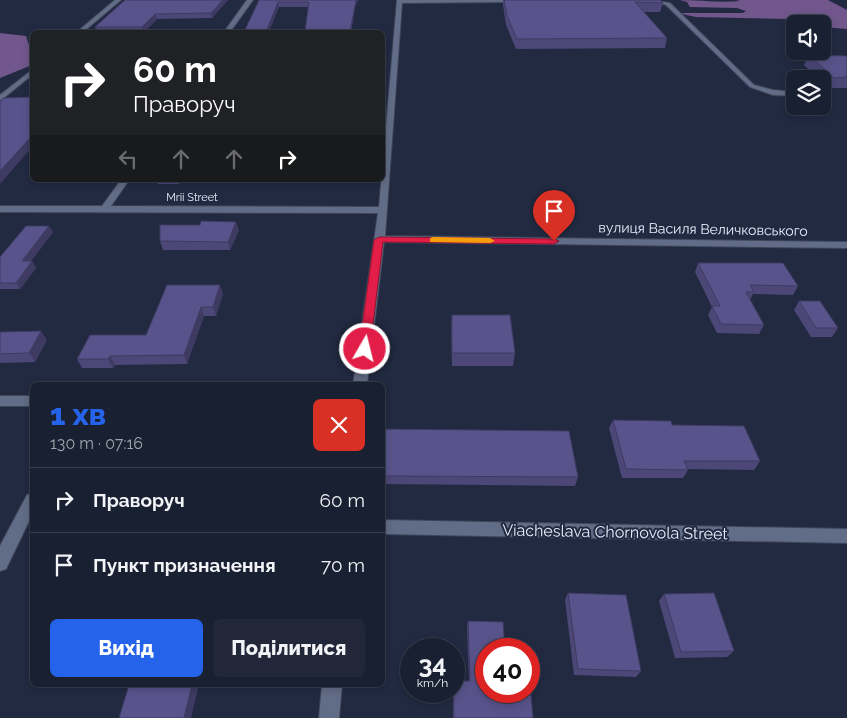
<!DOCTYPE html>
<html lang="uk">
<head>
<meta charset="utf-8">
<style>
	body { margin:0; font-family:Raleway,sans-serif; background:#222839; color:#f1f3f6; height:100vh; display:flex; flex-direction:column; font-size:19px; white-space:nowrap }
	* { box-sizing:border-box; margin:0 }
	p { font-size:16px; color:#9fa3ab }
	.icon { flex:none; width:28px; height:28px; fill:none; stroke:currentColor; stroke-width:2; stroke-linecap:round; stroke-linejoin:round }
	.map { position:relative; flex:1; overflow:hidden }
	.drawer { position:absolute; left:30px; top:382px; width:355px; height:305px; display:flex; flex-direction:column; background:#192031; border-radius:8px; box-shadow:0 2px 8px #0003,0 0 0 1px #373e4d }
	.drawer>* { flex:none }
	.hud { position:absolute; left:30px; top:30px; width:355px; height:152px; border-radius:8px; box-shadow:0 2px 8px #0003,0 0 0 1px #373e4d; background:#202124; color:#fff; overflow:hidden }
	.tools { position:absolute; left:786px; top:15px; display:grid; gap:10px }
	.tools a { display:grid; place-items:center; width:45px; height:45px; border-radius:8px; background:#192031; box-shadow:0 2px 8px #0003,0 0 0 1px #373e4d; font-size:25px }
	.speed { position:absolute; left:400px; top:638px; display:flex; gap:10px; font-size:25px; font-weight:700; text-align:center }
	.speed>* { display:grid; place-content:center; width:65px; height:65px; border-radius:50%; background:#192031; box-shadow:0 2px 8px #0003,0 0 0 1px #373e4d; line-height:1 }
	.speed small { font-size:12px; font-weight:400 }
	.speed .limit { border:8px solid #d22; background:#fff; color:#111 }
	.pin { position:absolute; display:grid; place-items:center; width:42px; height:42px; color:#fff; margin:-51px -21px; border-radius:50% 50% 50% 0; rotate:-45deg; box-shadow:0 0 5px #0007 }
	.pin .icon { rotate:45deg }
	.me { position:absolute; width:55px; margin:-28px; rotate:8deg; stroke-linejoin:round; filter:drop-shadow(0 0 4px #0008) }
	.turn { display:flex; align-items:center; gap:18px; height:105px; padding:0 20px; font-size:22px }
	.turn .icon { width:65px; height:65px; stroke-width:2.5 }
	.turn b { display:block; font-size:35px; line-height:42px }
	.lanes { display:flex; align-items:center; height:48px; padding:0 20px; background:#0003; justify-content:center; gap:25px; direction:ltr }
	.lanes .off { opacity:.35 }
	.round { display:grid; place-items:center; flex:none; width:52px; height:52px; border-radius:8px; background:#222839 }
	.overview { display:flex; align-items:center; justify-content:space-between; height:85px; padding:0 20px }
	h1 { font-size:30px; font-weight:800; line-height:38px; color:#2563eb }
	.action { display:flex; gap:10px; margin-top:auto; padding:10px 20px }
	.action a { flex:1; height:58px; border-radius:8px; background:#2563eb; color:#fff; font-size:20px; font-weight:800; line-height:58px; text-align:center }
	.action a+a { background:#222839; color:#f1f3f6 }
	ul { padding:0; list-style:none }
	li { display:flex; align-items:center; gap:15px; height:65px; padding:0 20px; border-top:1px solid #373e4d }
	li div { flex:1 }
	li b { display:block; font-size:19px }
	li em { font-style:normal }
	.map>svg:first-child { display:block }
</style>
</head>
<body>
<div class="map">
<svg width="847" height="718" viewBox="0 0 847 718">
	<rect width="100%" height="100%" fill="#212a41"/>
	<g fill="#71578c">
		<path d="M680 0C700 0 719 3 740 1L736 0H828L847 10V29L823 27 822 24H807L792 19 696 17 682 14V13H743L746 11 737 8 690 7 687 2Z"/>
		<polygon points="0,33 26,36 32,54 32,65 0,78"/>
	</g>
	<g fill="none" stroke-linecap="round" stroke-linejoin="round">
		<g stroke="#3f465a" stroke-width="2">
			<g id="minor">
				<polygon points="115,0 121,0 83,32 77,32"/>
				<polygon points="247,0 253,0 230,32 224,32"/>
				<polygon points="397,0 518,0 515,2 402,3 385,236 847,242 847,248 384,242 367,385 353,385 378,213 0,212 0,206 102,206 121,180 129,180 111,206 379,207"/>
				<polygon points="652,0 670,3 754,85 773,90 795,92 795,96 773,95 750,87 666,5"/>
				<polygon points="32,70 32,75 0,101 0,95"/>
				<rect x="0" y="396" width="32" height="10"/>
				<polygon points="32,493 32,515 6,569 0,571 0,546 27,495"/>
				<polygon points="382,520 847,529 847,543 382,534"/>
				<polygon points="322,685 342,685 339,718 319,718"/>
			</g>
		</g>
		<use href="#minor" fill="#616c86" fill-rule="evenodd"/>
	</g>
	<g fill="#4c4777">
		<polygon points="125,0 228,0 212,18 157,19 144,32 97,32 95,27"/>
		<polygon points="259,0 358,0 355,7 351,32 305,32 308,7 279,7 244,32"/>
		<polygon points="503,0 660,0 663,3 660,12 644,12 667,38 665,48 516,49 506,25 503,5"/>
		<polygon points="809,55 847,56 847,88 829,88 822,82 822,79 819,79 804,65"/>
		<polygon points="156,180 181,180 179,184 158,184"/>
		<polygon points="200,225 239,230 230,250 163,250 160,241"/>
		<polygon points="53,232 31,261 32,261 36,268 20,289 0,289 0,257"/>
		<polygon points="698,263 798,286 793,295 753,294 750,300 764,325 759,334 717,333 708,315 712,307 695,272"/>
		<polygon points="223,294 216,316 204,316 187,364 115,365 113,368 82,368 77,359 146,335"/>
		<polygon points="799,301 838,328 832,337 811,337 794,310"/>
		<polygon points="452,315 515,353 513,366 452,366 451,328"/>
		<polygon points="0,332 47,340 35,362 0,363"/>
		<polygon points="613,420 672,425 760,461 754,470 687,469 688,470 683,478 622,478 609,428"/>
		<polygon points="382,429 578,477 575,486 382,484"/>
		<polygon points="568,593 641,671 636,677 574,675 565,600"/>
		<polygon points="664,594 734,651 727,657 675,658 659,601"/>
		<polygon points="468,621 486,691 533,718 453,718 453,691 469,681 467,628"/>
	</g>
	<g fill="#3e3a61">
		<polygon points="223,0 228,0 212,18 211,13"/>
		<polygon points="356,0 358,0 355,7 351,32 350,32"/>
		<polygon points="278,2 279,7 269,32 266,32"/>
		<polygon points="155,14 157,19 144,32 142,27"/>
		<polygon points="32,136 32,147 0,184 0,171"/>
		<polygon points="178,180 181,180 179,184"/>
		<polygon points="236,222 239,230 230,250 228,242"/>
		<polygon points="49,226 53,232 26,268 22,261"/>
		<polygon points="32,261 36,268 20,289 16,283"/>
		<polygon points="220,285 223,294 216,316 213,307"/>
		<polygon points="201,307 204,316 187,364 184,355"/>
		<polygon points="41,331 47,340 35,362 29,353"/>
		<polygon points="110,356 115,365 113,368 108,359"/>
		<polygon points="192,685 199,685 191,718 184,718"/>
	</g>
	<g fill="#58538a" stroke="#3e3a61">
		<polygon points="125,0 223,0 211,13 155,14 142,27 95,27"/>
		<polygon points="259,0 356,0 350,32 305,32 309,2 278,2 266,32 241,32 244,32"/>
		<polygon points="504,0 660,0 663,3 635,2 667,38 517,39 507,16"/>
		<polygon points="809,55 847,56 847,77 834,78"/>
		<polygon points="32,97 32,136 0,171 0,101 4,98"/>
		<polygon points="201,221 236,222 228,242 160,241 160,225 200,225"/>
		<polygon points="26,226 49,226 22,261 32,261 16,283 0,283 0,257"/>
		<polygon points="698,263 783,263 798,286 750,285 754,292 746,292 764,325 721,324 712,306 720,306"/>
		<polygon points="167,285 220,285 213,307 201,307 184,355 110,356 108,359 77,359 90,335 146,335"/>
		<polygon points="799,301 820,301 838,328 816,328"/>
		<polygon points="452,315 510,315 515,353 452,353"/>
		<polygon points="41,331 29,353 0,354 0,332"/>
		<polygon points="613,420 671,421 672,425 744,426 760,461 684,461 688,470 626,469"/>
		<polygon points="382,429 569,431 578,477 382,476"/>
		<polygon points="568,593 626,595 641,671 578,669"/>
		<polygon points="714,593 734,651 681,652 664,594"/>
		<polygon points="468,621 503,622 505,649 486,649 486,691 529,691 529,683 530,683 533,718 454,718 454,681 470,681"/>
		<polygon points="129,685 192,685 184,718 119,718"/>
	</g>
	<polygon fill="#e11d48" stroke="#92132f" points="379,237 554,239 559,241 554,244 383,242 370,349 365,353 359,349 374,240"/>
	<polygon fill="#f59e0b" points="433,237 490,238 495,241 490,243 430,242 430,238"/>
	<g text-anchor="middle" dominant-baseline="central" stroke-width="4" stroke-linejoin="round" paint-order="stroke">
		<g font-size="11" fill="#e5ecfb" stroke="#212a41">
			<text x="192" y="197">Mrii Street</text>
		</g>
		<g font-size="14" fill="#e5ecfb" stroke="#212a41">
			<text transform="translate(703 229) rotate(1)">вулиця Василя Величковського</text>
		</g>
		<g font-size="16" fill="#e5ecfb" stroke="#212a41">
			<text transform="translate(615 532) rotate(1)">Viacheslava Chornovola Street</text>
		</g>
	</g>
</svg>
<div class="tools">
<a><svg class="icon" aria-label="sound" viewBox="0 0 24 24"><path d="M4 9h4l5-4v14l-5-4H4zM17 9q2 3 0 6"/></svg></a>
<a><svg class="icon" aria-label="layers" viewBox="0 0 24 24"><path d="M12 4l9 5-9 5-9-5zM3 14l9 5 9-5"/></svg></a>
</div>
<div class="speed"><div>34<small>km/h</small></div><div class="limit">40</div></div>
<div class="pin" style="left:554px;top:241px;background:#d93025"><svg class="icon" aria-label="arrive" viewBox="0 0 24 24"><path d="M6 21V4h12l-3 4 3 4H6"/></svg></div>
<svg class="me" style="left:365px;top:349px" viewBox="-20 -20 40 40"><circle r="17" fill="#e11d48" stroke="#fff" stroke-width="3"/><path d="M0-11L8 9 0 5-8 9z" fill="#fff"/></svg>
<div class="hud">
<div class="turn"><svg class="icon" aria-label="right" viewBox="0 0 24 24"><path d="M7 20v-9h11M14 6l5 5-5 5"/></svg><div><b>60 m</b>Праворуч</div></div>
<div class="lanes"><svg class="icon off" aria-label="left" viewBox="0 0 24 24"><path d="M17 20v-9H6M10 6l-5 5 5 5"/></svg><svg class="icon off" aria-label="ahead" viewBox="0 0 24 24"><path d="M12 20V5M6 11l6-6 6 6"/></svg><svg class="icon off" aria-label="ahead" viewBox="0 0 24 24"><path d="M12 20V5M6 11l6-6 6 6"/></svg><svg class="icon" aria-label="right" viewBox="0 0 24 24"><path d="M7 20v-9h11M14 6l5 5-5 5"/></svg></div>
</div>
<section class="drawer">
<div class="overview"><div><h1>1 хв</h1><p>130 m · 07:16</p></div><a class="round" style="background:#d93025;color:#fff"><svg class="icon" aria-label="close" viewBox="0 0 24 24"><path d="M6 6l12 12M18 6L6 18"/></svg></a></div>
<ul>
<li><svg class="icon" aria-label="right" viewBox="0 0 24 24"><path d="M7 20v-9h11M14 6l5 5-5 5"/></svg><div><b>Праворуч</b></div><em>60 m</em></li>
<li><svg class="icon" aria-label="arrive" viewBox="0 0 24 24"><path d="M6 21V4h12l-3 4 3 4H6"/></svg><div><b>Пункт призначення</b></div><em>70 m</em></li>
</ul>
<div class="action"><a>Вихід</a><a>Поділитися</a></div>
</section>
</div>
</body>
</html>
